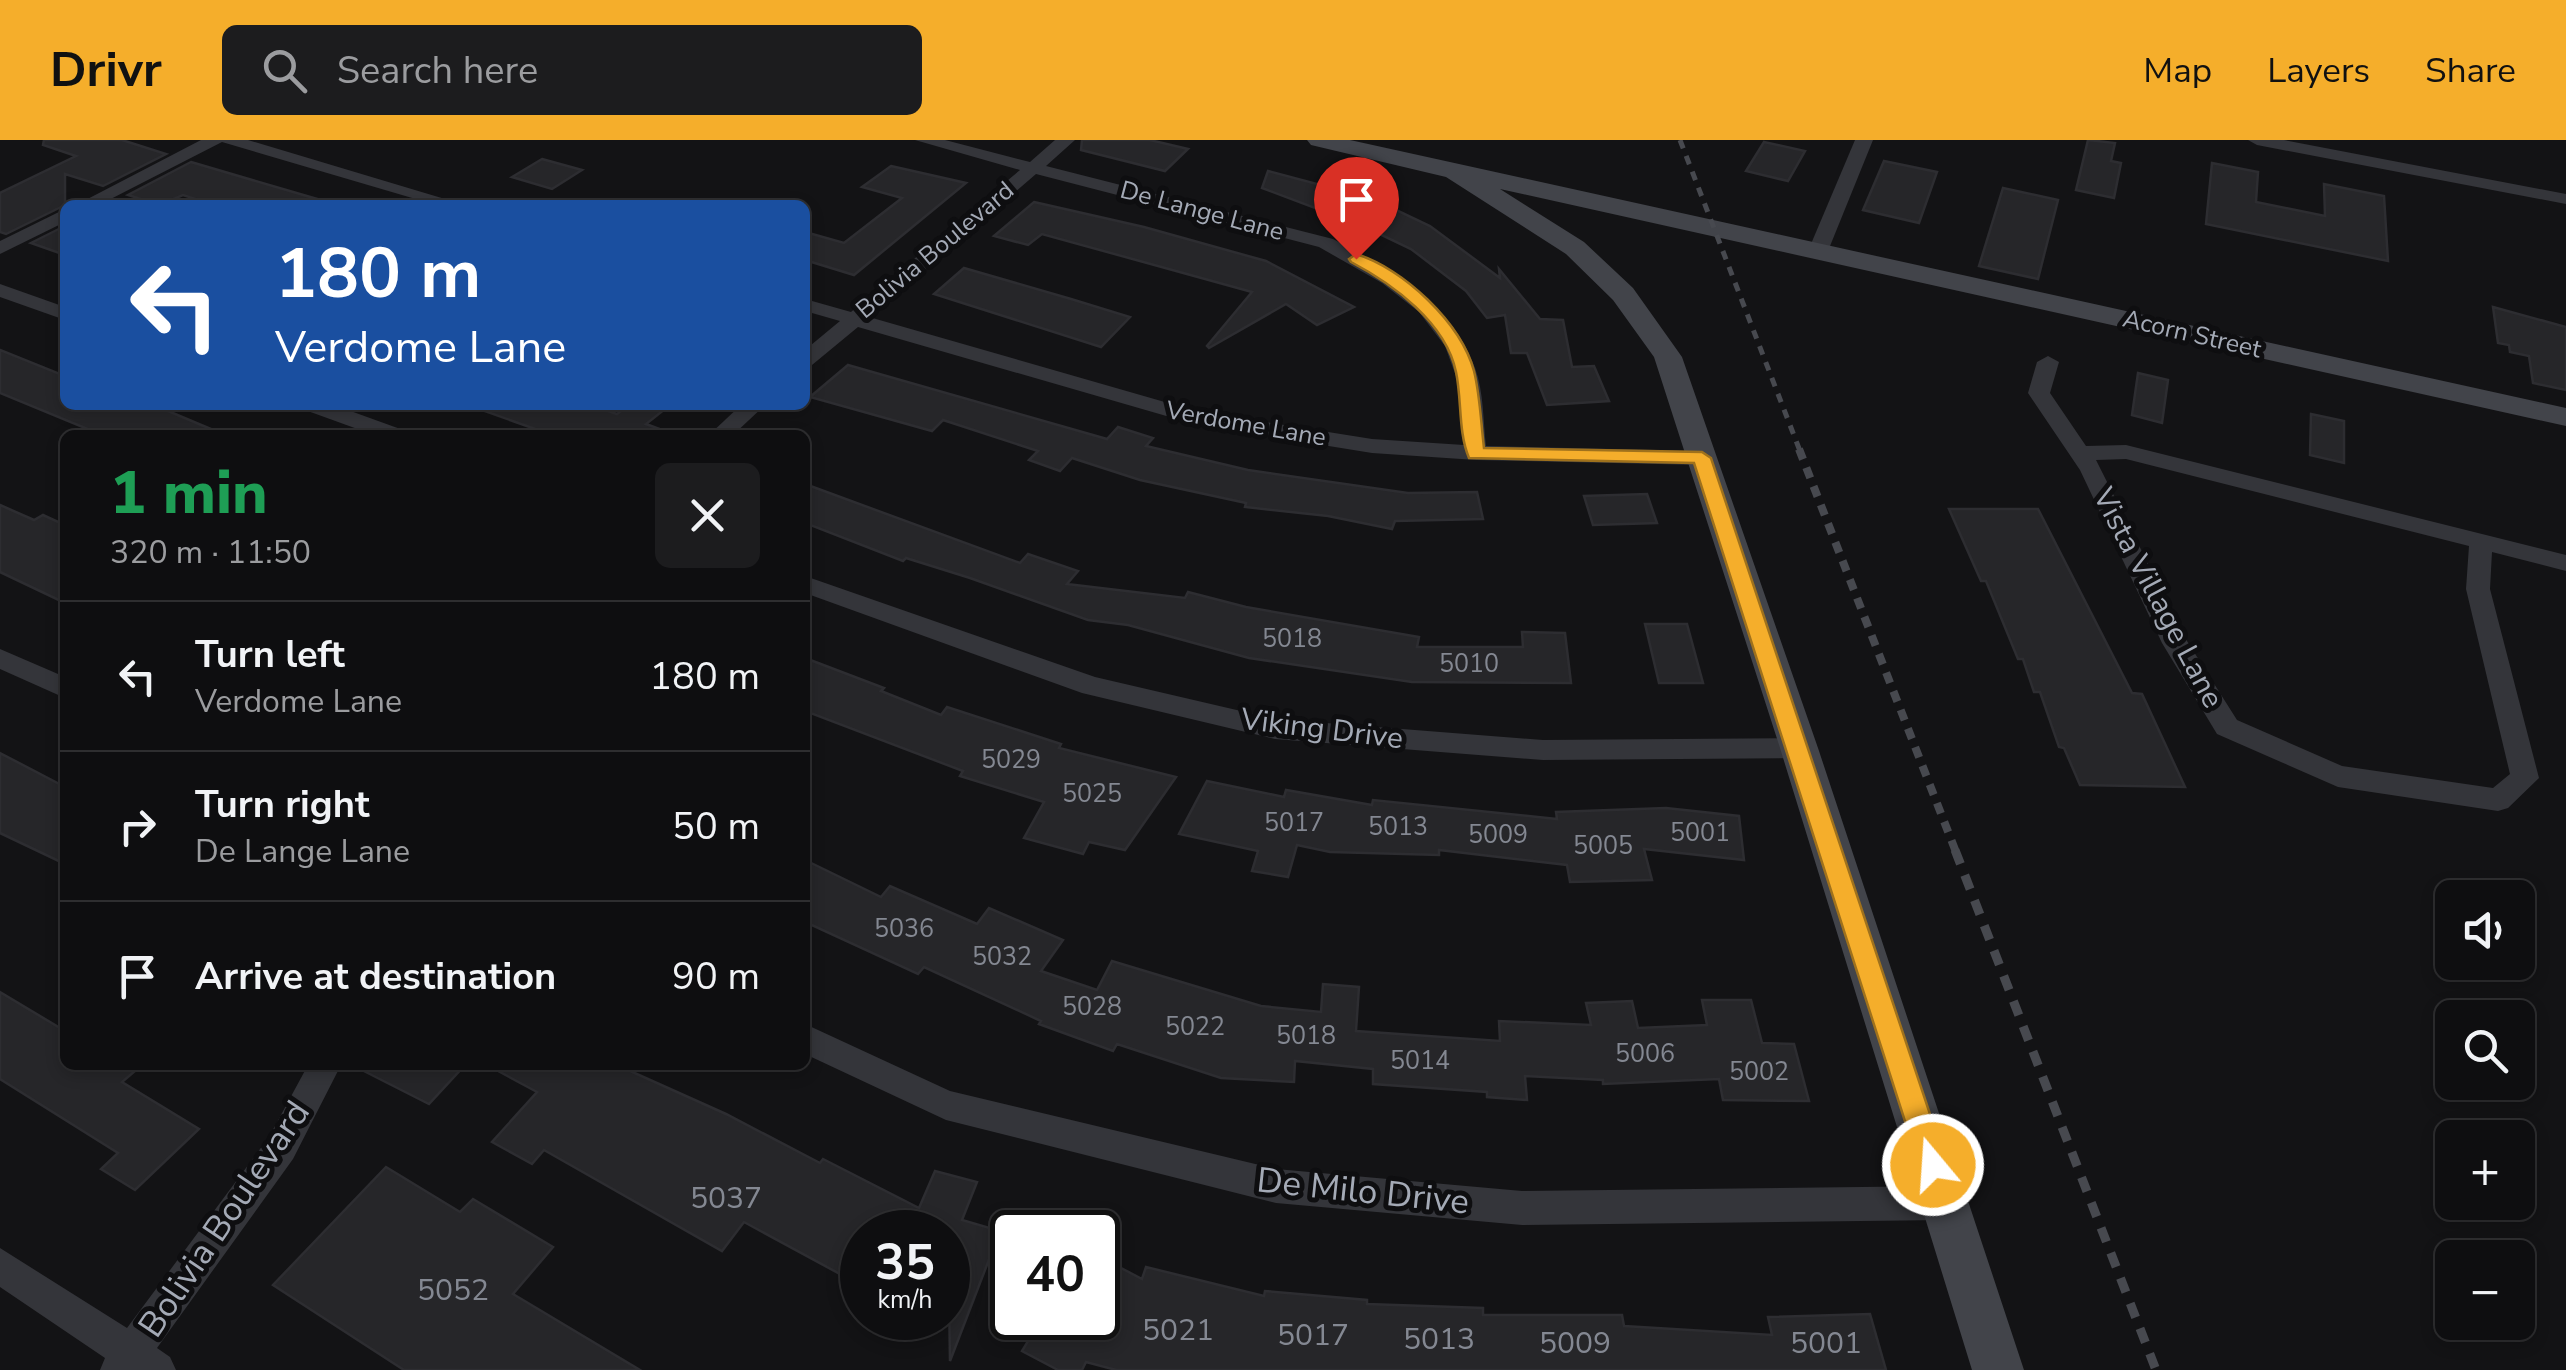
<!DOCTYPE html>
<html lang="en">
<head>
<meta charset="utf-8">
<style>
	body { margin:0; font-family:"Nunito Sans",sans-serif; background:#1c1c1e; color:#f1f3f6; height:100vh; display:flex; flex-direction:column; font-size:38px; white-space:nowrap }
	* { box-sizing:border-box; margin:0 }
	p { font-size:32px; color:#9b9c9f }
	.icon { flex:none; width:55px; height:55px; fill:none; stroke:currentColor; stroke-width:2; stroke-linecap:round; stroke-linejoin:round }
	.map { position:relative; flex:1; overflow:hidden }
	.panel { position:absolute; left:60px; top:290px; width:750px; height:640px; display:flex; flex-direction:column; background:#0e0e10; border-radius:15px; box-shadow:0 5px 15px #0003,0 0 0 2px #2e2e30 }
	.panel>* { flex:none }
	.top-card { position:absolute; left:60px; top:60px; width:750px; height:210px; border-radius:15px; box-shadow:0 5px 15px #0003,0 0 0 2px #2e2e30; background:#1a4fa0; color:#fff; overflow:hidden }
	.controls { position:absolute; left:2435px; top:740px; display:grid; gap:20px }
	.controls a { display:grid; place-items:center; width:100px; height:100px; border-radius:15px; background:#0e0e10; box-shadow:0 5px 15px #0003,0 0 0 2px #2e2e30; font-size:50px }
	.speed { position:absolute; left:840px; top:1070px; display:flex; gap:20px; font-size:50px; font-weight:700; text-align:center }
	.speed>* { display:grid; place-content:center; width:130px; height:130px; border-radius:50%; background:#0e0e10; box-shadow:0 5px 15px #0003,0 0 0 2px #2e2e30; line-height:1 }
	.speed small { font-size:25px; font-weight:400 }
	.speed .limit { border:5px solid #111; border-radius:15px; background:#fff; color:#111 }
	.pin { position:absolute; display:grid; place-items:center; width:85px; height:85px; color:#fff; margin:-102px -42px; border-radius:50% 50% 50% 0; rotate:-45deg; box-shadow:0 0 10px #0007 }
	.pin .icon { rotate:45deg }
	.me { position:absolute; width:110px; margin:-55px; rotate:342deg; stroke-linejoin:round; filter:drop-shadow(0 0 8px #0008) }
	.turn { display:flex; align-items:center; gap:35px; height:210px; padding:0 50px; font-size:45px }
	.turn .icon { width:130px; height:130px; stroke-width:2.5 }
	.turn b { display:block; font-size:70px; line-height:85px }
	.round { display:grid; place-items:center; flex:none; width:105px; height:105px; border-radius:15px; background:#1c1c1e }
	.head { display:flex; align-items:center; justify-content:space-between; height:170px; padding:0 50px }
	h1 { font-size:60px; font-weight:800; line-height:75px; color:#1e9e55 }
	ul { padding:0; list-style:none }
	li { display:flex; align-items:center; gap:30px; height:150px; padding:0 50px; border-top:2px solid #2e2e30 }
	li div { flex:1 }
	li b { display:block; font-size:38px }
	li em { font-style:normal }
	header { display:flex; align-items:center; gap:60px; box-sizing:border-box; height:140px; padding:0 50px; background:#f5ae2b; color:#111 }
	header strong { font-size:48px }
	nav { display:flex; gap:55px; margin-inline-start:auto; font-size:35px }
	.search { width:700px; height:90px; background:#1c1c1e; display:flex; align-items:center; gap:25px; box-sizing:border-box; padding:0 35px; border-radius:15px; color:#9b9c9f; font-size:38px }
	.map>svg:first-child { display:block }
</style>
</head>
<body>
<header>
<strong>Drivr</strong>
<div class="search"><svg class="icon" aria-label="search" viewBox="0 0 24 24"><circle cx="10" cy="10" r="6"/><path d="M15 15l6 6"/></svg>Search here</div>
<nav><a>Map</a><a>Layers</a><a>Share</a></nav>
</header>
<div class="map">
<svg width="2566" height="1230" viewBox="0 0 2566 1230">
	<rect width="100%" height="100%" fill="#131315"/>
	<g fill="#262629" stroke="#2d2d31" stroke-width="2.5">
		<polygon points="44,0 122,0 166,14 103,46 65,34 65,65 6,94 0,92 0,53 76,16 43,5"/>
		<polygon points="1082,0 1150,0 1188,9 1165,31 1081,10"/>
		<polygon points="2088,0 2115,3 2111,21 2121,23 2114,58 2076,50"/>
		<polygon points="1764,2 1805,11 1788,41 1746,31"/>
		<polygon points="542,19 582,30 552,49 512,37"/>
		<polygon points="1884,21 1937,32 1919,83 1863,70"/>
		<polygon points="191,22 317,59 316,65 214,65 183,55 159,65 128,55"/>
		<polygon points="2212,23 2258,32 2256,62 2325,76 2324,44 2384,56 2388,121 2206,84"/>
		<polygon points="891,26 966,43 854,135 805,120 805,92 844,103 902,58 862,47"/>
		<polygon points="1268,31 1373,59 1430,86 1500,138 1499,129 1540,179 1563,180 1572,227 1594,226 1609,261 1547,265 1527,213 1511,213 1505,175 1487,178 1466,151 1411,109 1363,86 1262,48"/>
		<polygon points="2003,48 2058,60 2038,139 1979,126"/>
		<polygon points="1034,62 1144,87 1266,121 1354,167 1317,185 1286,164 1209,208 1207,206 1252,152 1042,94 1028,105 994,96"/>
		<polygon points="65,86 65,115 31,103"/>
		<polygon points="964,128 1071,159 1130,177 1101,207 934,154"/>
		<polygon points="2493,167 2566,187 2566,250 2533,243 2529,216 2510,212 2509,205 2498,203"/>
		<polygon points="0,210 65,236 65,265 154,265 225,295 102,295 0,253"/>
		<polygon points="848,225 1107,299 1118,287 1153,298 1146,306 1248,330 1408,353 1477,352 1483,379 1395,381 1392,389 1328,376 1245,367 1246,363 1140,340 1072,318 1060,331 1029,320 1038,311 943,280 932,291 810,257"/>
		<polygon points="2138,233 2168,240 2162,283 2132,275"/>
		<polygon points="480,265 591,265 617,274 629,265 670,265 646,284 665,291 664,295 552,295 479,269"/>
		<polygon points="2311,274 2344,281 2344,323 2310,315"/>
		<polygon points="805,344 1020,423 1028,414 1078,431 1067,444 1185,458 1188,452 1246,467 1419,497 1417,507 1523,507 1522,492 1565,493 1571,543 1412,542 1249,518 1128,485 1088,480 970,438 906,418 903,421 805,383"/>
		<polygon points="1647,354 1657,383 1593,385 1584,356"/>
		<polygon points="0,365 34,380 43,375 65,385 65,463 0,432"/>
		<polygon points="1949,369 2038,369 2132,553 2142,554 2185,647 2080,645 2064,608 2059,607 2040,552 2034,552 2023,519 2018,519 1986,441 1981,441"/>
		<polygon points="1645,484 1687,484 1703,543 1659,543"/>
		<polygon points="805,518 884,548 881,551 941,575 947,567 1061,604 1059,608 1176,637 1125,710 1089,702 1083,714 1024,698 1044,662 960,636 963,631 805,571"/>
		<polygon points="0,613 65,647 65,724 0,693"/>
		<polygon points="1207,641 1284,657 1286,650 1372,665 1373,660 1557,679 1556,672 1666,668 1739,676 1744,720 1644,709 1652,740 1570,742 1567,725 1439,710 1439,715 1330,712 1297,705 1288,737 1252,731 1258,711 1179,694"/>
		<polygon points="805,720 881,757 890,746 977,784 989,768 1063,800 1041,831 1097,850 1112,821 1261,866 1321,872 1323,844 1359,847 1356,891 1500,901 1499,881 1591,885 1586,863 1632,861 1638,888 1707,885 1702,860 1751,860 1762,903 1794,904 1809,961 1723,960 1719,939 1603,944 1603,940 1525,936 1527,960 1487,957 1487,952 1373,944 1373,929 1295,921 1294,942 1221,938 1117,904 1113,911 1039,884 1041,881 924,827 918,834 805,782"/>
		<polygon points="0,852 65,891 65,925 142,925 122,942 199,989 135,1050 101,1029 118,1013 0,939"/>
		<polygon points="352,925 465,925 429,964"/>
		<polygon points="487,925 617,925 726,974 820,1023 823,1019 919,1068 935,1031 977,1042 962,1080 1000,1091 950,1221 948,1092 862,1092 862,1123 851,1140 744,1082 722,1111 544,1010 532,1024 492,1002 537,952"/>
		<polygon points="386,1027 460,1072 473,1059 553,1107 513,1154 640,1230 404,1230 273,1145"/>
		<polygon points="1098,1116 1142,1139 1146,1127 1264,1156 1265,1151 1367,1160 1367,1164 1483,1168 1483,1175 1622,1175 1624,1186 1772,1195 1768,1177 1870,1174 1886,1230 1116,1230 1086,1222 1082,1230 1058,1230 1022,1211 1042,1178 1098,1178"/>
	</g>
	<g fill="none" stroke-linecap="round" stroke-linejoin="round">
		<g fill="#34353a" fill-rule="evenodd">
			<polygon points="201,0 248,0 465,65 436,65 222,2 99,65 76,65"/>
			<path d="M915 0H945L1030 22 1055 0H1075L1046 26 1333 99C1391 129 1452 163 1475 228 1484 253 1483 281 1486 306L1702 311 1713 318 1702 325 1476 320 1372 313 1194 284 858 187 812 225 805 227V210L840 181 805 171V159L851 172 1020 30ZM1036 34 1319 107 1382 143 1419 172 1445 206 1457 239 1464 305 1372 299 1196 271 869 177Z"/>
			<polygon points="1855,0 1873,0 1828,111 1825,115 1811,115 1808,111"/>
			<polygon points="2248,0 2284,0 2566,54 2566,64 2257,5"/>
			<polygon points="65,69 65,82 0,114 0,101"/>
			<polygon points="0,144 65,167 65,180 0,157"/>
			<path d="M2048 216 2059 222 2050 253 2086 306 2126 305 2566 415V431L2492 412 2490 449 2539 638 2508 668 2498 671 2338 647 2217 594 2162 503 2080 330 2028 253 2037 222ZM2126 319 2469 406 2466 449 2510 634 2493 648 2342 626 2237 580 2187 501 2096 320Z"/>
			<polygon points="302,265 334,265 403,290 406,295 374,295 305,270"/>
			<polygon points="741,265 765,265 733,295 709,295"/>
			<polygon points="805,436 1095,537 1275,579 1543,600 1799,598 1809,601 1813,608 1809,615 1799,618 1543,620 1275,599 1082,553 805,453"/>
			<polygon points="0,509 65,537 65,558 0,529"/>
			<polygon points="805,884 950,951 1276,1029 1522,1051 1945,1046 1957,1051 1962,1063 1957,1075 1945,1080 1522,1085 1276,1063 946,980 805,914"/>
			<polygon points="308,925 341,925 293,1019 157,1208 170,1217 176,1230 100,1230 105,1218 0,1147 0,1108 127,1188 269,997"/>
		</g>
		<polygon fill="#42444a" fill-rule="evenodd" points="1307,0 1350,0 2566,268 2566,286 1500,49 1584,102 1633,148 1682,217 1818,608 2024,1230 1972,1230 1780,608 1654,217 1613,160 1566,114 1446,37 1311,5"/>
		<polyline stroke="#47494f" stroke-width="5" stroke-dasharray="9 8" stroke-linecap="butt" points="1680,0 1800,311"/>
		<polyline stroke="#47494f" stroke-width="8" stroke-dasharray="11 9" stroke-linecap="butt" points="1799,309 1956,712"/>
		<polyline stroke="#47494f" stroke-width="9" stroke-dasharray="15 12" stroke-linecap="butt" points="1955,710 2156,1230"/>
	</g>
	<path fill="#f5ae2b" stroke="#9f711c" stroke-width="2.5" d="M1356 114C1403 128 1461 183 1474 231 1480 255 1481 283 1484 308L1702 312 1711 318 1947 1025 1943 1035 1933 1039 1923 1035 1919 1025 1694 323 1469 318C1458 292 1462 260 1456 232 1446 183 1393 144 1351 122L1349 119Z"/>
	<g text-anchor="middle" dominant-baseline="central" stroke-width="10" stroke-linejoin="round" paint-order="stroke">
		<g font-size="25" fill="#a4aab6" stroke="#0e0e10">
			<text transform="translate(1202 71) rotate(15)">De Lange Lane</text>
			<text transform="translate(935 110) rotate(-40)">Bolivia Boulevard</text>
			<text transform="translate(2192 194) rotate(13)">Acorn Street</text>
			<text transform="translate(1246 284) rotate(10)">Verdome Lane</text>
		</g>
		<g font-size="25" fill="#848892">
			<text x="1292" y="499">5018</text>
			<text x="1469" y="524">5010</text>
			<text x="1011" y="620">5029</text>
			<text x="1092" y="654">5025</text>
			<text x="1294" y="683">5017</text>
			<text x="1398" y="687">5013</text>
			<text x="1700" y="693">5001</text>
			<text x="1498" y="695">5009</text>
			<text x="1603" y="706">5005</text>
			<text x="904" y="789">5036</text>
			<text x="1002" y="817">5032</text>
			<text x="1092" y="867">5028</text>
			<text x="1195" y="887">5022</text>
			<text x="1306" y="896">5018</text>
			<text x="1645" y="914">5006</text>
			<text x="1420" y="921">5014</text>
			<text x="1759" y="932">5002</text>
		</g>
		<g font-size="30" fill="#a4aab6" stroke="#0e0e10">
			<text transform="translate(2158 458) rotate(62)">Vista Village Lane</text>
			<text transform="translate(1322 589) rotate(7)">Viking Drive</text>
		</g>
		<g font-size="30" fill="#848892">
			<text x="726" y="1058">5037</text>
			<text x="453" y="1150">5052</text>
			<text x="1178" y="1190">5021</text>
			<text x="1313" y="1195">5017</text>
			<text x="1439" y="1199">5013</text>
			<text x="1575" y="1203">5009</text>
			<text x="1826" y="1203">5001</text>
		</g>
		<g font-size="35" fill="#a4aab6" stroke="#0e0e10">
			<text transform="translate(1363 1051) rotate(6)">De Milo Drive</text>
			<text transform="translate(224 1079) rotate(-56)">Bolivia Boulevard</text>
		</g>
	</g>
</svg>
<div class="controls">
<a><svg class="icon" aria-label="sound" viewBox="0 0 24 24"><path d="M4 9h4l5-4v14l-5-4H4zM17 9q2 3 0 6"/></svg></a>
<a><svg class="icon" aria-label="search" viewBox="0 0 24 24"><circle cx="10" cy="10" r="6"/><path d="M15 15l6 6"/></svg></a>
<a>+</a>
<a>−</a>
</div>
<div class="speed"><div>35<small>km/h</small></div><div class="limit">40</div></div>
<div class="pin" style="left:1356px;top:119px;background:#d93025"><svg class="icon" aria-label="arrive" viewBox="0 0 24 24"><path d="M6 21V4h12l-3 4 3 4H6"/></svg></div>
<svg class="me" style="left:1933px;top:1025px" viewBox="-20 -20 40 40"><circle r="17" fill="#f5ae2b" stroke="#fff" stroke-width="3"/><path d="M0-11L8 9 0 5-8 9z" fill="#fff"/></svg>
<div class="top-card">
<div class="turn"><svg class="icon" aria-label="left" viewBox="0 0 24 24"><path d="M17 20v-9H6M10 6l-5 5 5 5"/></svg><div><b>180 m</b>Verdome Lane</div></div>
</div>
<section class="panel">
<div class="head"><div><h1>1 min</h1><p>320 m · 11:50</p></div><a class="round"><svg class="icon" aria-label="close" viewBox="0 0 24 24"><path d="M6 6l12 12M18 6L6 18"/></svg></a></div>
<ul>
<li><svg class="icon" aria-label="left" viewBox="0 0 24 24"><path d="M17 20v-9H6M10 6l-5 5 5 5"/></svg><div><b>Turn left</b><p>Verdome Lane</p></div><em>180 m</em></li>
<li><svg class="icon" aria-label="right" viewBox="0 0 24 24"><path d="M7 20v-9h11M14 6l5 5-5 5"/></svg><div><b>Turn right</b><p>De Lange Lane</p></div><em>50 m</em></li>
<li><svg class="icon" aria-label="arrive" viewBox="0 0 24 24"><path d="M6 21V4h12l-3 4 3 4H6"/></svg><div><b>Arrive at destination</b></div><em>90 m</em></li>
</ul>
</section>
</div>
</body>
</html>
